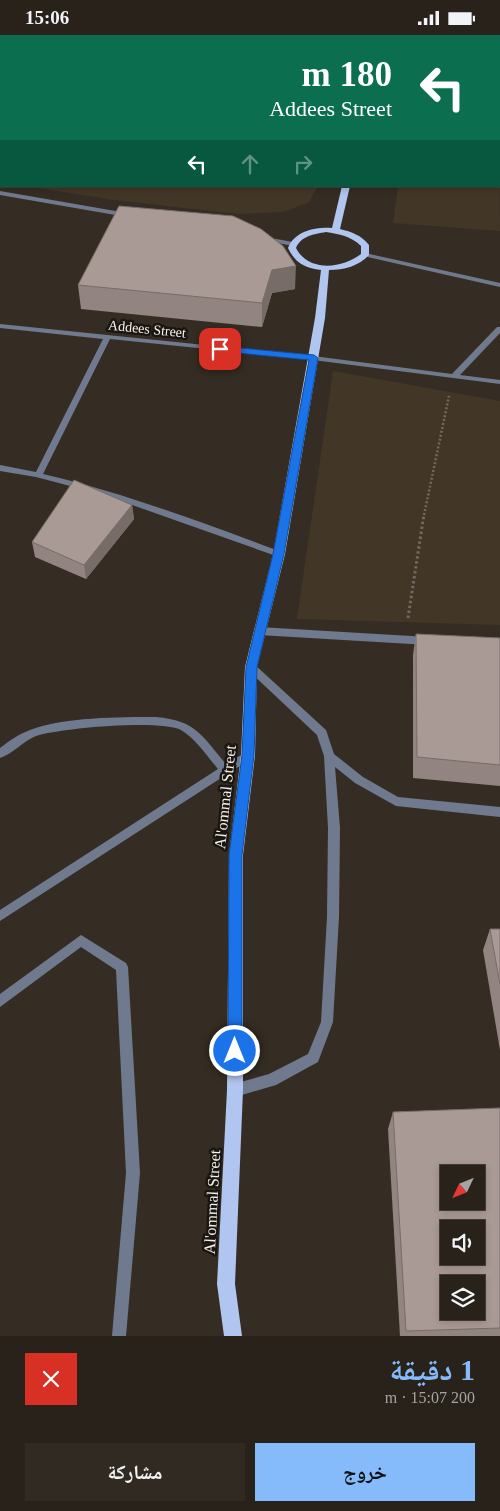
<!DOCTYPE html>
<html lang="ar">
<head>
<meta charset="utf-8">
<style>
	body { margin:0; font-family:"Times New Roman","Noto Naskh Arabic",serif; background:#302a23; color:#f1f3f6; direction:rtl; height:100vh; display:flex; flex-direction:column; font-size:19px; white-space:nowrap }
	* { box-sizing:border-box; margin:0 }
	p { font-size:16px; color:#a5a4a2 }
	.icon { flex:none; width:28px; height:28px; fill:none; stroke:currentColor; stroke-width:2; stroke-linecap:round; stroke-linejoin:round }
	.map { position:relative; height:1301px; overflow:hidden; direction:ltr }
	.sheet { display:flex; flex-direction:column; background:#28221a; flex:1 }
	.sheet>* { flex:none }
	.banner { position:absolute; left:0px; top:0px; width:500px; height:152px; box-shadow:0 2px 8px #0003,0 0 0 1px #443f39; direction:rtl; background:#0b6e4f; color:#fff; overflow:hidden }
	.needle { width:32px; rotate:227deg }
	.buttons { position:absolute; left:440px; top:1130px; display:grid; gap:10px }
	.buttons a { display:grid; place-items:center; width:45px; height:45px; border-radius:0px; background:#28221a; box-shadow:0 2px 8px #0003,0 0 0 1px #443f39; font-size:25px }
	.pin { position:absolute; display:grid; place-items:center; width:42px; height:42px; color:#fff; margin:-21px; border-radius:10px; box-shadow:0 2px 8px #0006 }
	.me { position:absolute; width:55px; margin:-28px; rotate:0deg; stroke-linejoin:round; filter:drop-shadow(0 0 4px #0008) }
	.turn { display:flex; align-items:center; gap:18px; height:105px; padding:0 25px; font-size:22px }
	.turn .icon { width:65px; height:65px; stroke-width:2.5 }
	.turn b { display:block; font-size:35px; line-height:42px }
	.lanes { display:flex; align-items:center; height:48px; padding:0 25px; background:#0003; justify-content:center; gap:25px; direction:ltr }
	.lanes .off { opacity:.35 }
	.round { display:grid; place-items:center; flex:none; width:52px; height:52px; border-radius:0px; background:#302a23 }
	.headline { display:flex; align-items:center; justify-content:space-between; height:85px; padding:0 25px }
	h1 { font-size:30px; font-weight:700; line-height:38px; color:#86bbfb }
	.primary-button { display:flex; gap:10px; margin-top:auto; padding:10px 25px }
	.primary-button a { flex:1; height:58px; border-radius:0px; background:#86bbfb; color:#111; font-size:20px; font-weight:700; line-height:58px; text-align:center }
	.primary-button a+a { background:#302a23; color:#f1f3f6 }
	.status { display:flex; justify-content:space-between; align-items:center; height:35px; padding:0 25px; background:#28221a; direction:ltr }
	.status svg { height:14px; fill:currentColor }
	.map>svg:first-child { display:block }
</style>
</head>
<body>
<div class="status"><b>15:06</b><svg viewBox="0 0 49 12"><path d="M0 12V9h3v3zM5 12V6h3v6zM10 12V3h3v9zM15 12V0h3v12zM26 1h20v11H26zM47 4h2v5h-2z"/></svg></div>
<div class="map">
<svg width="500" height="1301" viewBox="0 0 500 1301">
	<rect width="100%" height="100%" fill="#352d23"/>
	<g fill="#423627">
		<polygon points="0,0 271,0 277,1 1,1 1,147"/>
		<polygon points="499,55 500,196 393,188 398,151 499,151"/>
		<polygon points="25,151 318,151 309,167 284,177 238,179 114,165"/>
		<polygon points="333,336 500,366 500,590 297,584"/>
	</g>
	<g fill="none" stroke-linecap="round" stroke-linejoin="round">
		<polyline stroke="#716a61" stroke-width="2.5" stroke-dasharray="2 2" stroke-linecap="butt" points="424,480 449,361"/>
		<polyline stroke="#716a61" stroke-width="3" stroke-dasharray="2.5 2.5" stroke-linecap="butt" points="408,583 424,479"/>
		<g fill="#707a8e" fill-rule="evenodd">
			<polygon points="154,0 177,0 178,1 156,1"/>
			<rect x="499" y="44" width="1" height="4"/>
			<polygon points="259,592 428,602 433,606 428,610 259,600 254,596"/>
			<polygon points="251,628 254,629 326,695 334,719 363,742 398,762 500,772 500,782 396,771 355,748 335,732 340,793 339,882 333,987 318,1027 276,1050 235,1062 230,1060 228,1055 230,1050 269,1039 308,1019 321,987 327,882 328,793 324,721 317,700 248,635 246,632 248,629"/>
			<polygon points="81,900 126,928 128,932 140,1138 126,1301 112,1301 126,1138 116,935 81,912 0,972 0,959"/>
		</g>
		<g fill="#707a8e" fill-rule="evenodd">
			<polygon points="365,218 500,248 500,252 363,221 363,219"/>
			<path d="M0 289 313 321 452 339 497 292H500V298L460 340 500 345V349L313 325 110 304 43 439C125 458 203 488 282 517L284 519 282 521 279 522 104 460 36 442 0 436V430L36 437 103 304 0 293Z"/>
			<path d="M156 682C197 686 201 700 226 729L248 716 252 717 253 720 252 723 0 886V875L218 734C207 721 196 704 181 695 162 684 58 693 36 701 23 706 13 719 0 723V713C9 706 19 699 30 695 63 682 120 682 156 682Z"/>
		</g>
		<g fill="#707a8e" fill-rule="evenodd">
			<polygon points="0,156 127,178 130,180 127,182 0,160"/>
			<polygon points="265,202 293,207 296,209 293,211 263,205 263,203"/>
		</g>
		<g fill="#b0c5ef" fill-rule="evenodd">
			<polygon points="286,0 296,0 297,1 287,1"/>
			<polygon points="314,0 335,0 336,1 315,1"/>
			<rect x="368" y="0" width="6" height="1"/>
			<rect x="385" y="0" width="6" height="1"/>
			<polygon points="411,0 435,0 436,1 412,1"/>
			<rect x="499" y="4" width="1" height="4"/>
			<path d="M342 151H350L340 194C352 197 361 200 369 210V220C359 231 344 235 329 235L325 283 285 519 257 632 255 720 243 820V1055L235 1249 242 1301H224L217 1249 227 1055 229 820 241 720 245 632 273 519 315 283 321 235C305 233 295 228 288 213 295 196 315 192 332 193ZM326 197C339 199 351 201 361 211V219C342 234 308 237 296 213 301 201 314 199 326 197Z"/>
		</g>
	</g>
	<g fill="#928480">
		<polygon points="78,250 295,254 272,258 262,292 81,274"/>
		<polygon points="132,470 134,484 86,544 35,522 32,507"/>
		<polygon points="416,599 500,603 500,751 413,743 413,620"/>
		<polygon points="490,894 500,894 500,1015 483,915"/>
		<polygon points="500,1073 500,1301 400,1301 388,1094 393,1077"/>
	</g>
	<g fill="#776c68">
		<rect x="0" y="101" width="1" height="15"/>
		<polygon points="296,231 295,254 272,258 262,292 262,268 272,235"/>
		<polygon points="132,470 134,484 86,544 84,530"/>
	</g>
	<g fill="#aa9a95" stroke="#776c68" fill-rule="evenodd">
		<polygon points="55,0 128,0 129,1 137,0 138,1 54,1"/>
		<rect x="0" y="5" width="1" height="96"/>
		<polygon points="119,171 233,181 261,194 283,211 296,231 272,235 262,268 78,250"/>
		<polygon points="74,445 132,470 84,530 32,507"/>
		<polygon points="416,599 500,603 500,730 417,722"/>
		<polygon points="490,894 500,894 500,949"/>
		<path d="M500 1073V1293L406 1296 393 1077ZM449 1139H476V1166H449ZM449 1194H476V1221H449ZM449 1249H476V1276H449Z"/>
	</g>
	<polygon fill="#1a73e8" stroke="#114b97" points="220,311 314,320 318,323 284,519 257,632 254,720 242,820 242,1016 240,1021 235,1023 230,1021 228,1016 229,820 242,720 246,632 273,519 309,325 217,316 215,314"/>
	<g text-anchor="middle" dominant-baseline="central" stroke-width="5" stroke-linejoin="round" paint-order="stroke">
		<g font-size="14" fill="#f6f1ea" stroke="#1a1612">
			<text transform="translate(147 294) rotate(6)">Addees Street</text>
		</g>
		<g font-size="16" fill="#f6f1ea" stroke="#1a1612">
			<text transform="translate(225 762) rotate(-84)">Al'ommal Street</text>
			<text transform="translate(212 1167) rotate(-87)">Al'ommal Street</text>
		</g>
	</g>
</svg>
<div class="buttons">
<a><svg class="needle" viewBox="-14 -14 28 28"><path d="M0-13l5 13h-10z" fill="#e53935"/><path d="M0 13l5-13h-10z" fill="#a5a4a2"/></svg></a>
<a><svg class="icon" aria-label="sound" viewBox="0 0 24 24"><path d="M4 9h4l5-4v14l-5-4H4zM17 9q2 3 0 6"/></svg></a>
<a><svg class="icon" aria-label="layers" viewBox="0 0 24 24"><path d="M12 4l9 5-9 5-9-5zM3 14l9 5 9-5"/></svg></a>
</div>
<div class="pin" style="left:220px;top:314px;background:#d93025"><svg class="icon" aria-label="arrive" viewBox="0 0 24 24"><path d="M6 21V4h12l-3 4 3 4H6"/></svg></div>
<svg class="me" style="left:235px;top:1016px" viewBox="-20 -20 40 40"><circle r="17" fill="#1a73e8" stroke="#fff" stroke-width="3"/><path d="M0-11L8 9 0 5-8 9z" fill="#fff"/></svg>
<div class="banner">
<div class="turn"><svg class="icon" aria-label="left" viewBox="0 0 24 24"><path d="M17 20v-9H6M10 6l-5 5 5 5"/></svg><div><b>180 m</b>Addees Street</div></div>
<div class="lanes"><svg class="icon" aria-label="left" viewBox="0 0 24 24"><path d="M17 20v-9H6M10 6l-5 5 5 5"/></svg><svg class="icon off" aria-label="ahead" viewBox="0 0 24 24"><path d="M12 20V5M6 11l6-6 6 6"/></svg><svg class="icon off" aria-label="right" viewBox="0 0 24 24"><path d="M7 20v-9h11M14 6l5 5-5 5"/></svg></div>
</div>
</div>
<section class="sheet">
<div class="headline"><div><h1>1 دقيقة</h1><p>200 m · 15:07</p></div><a class="round" style="background:#d93025;color:#fff"><svg class="icon" aria-label="close" viewBox="0 0 24 24"><path d="M6 6l12 12M18 6L6 18"/></svg></a></div>
<div class="primary-button"><a>خروج</a><a>مشاركة</a></div>
</section>
</body>
</html>
